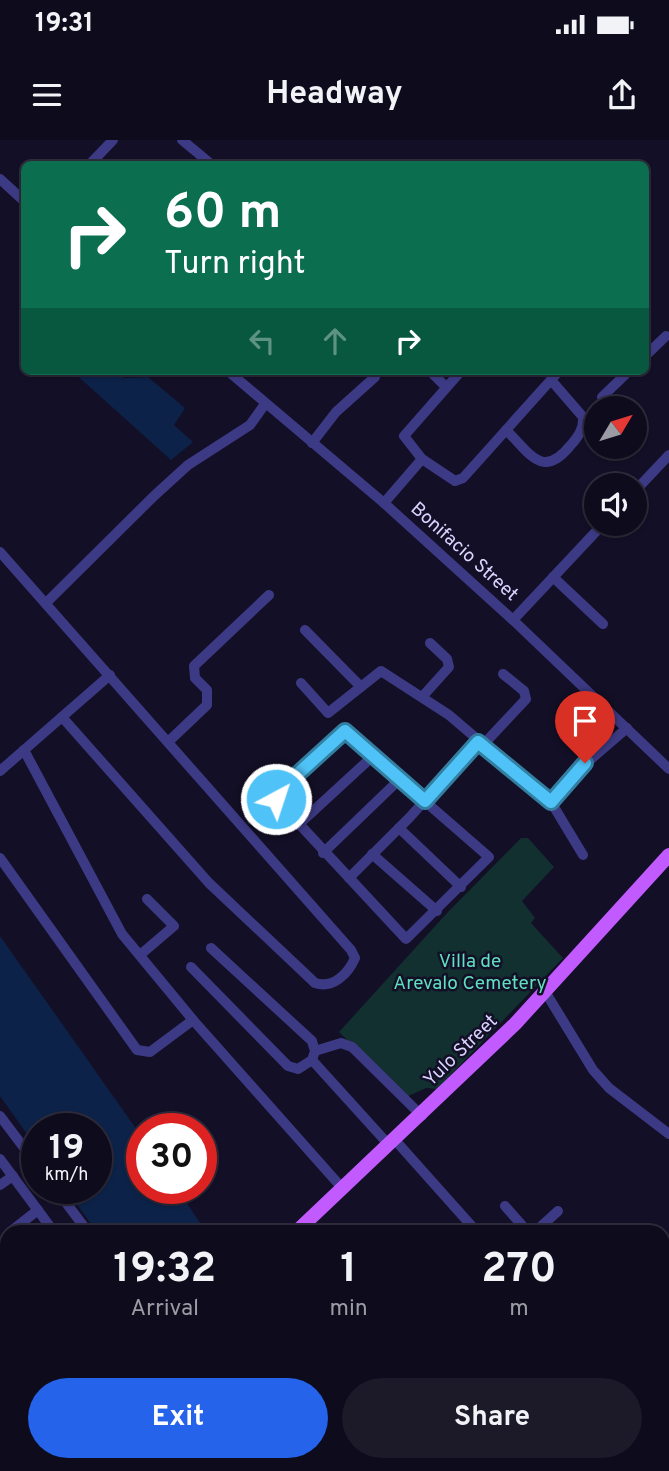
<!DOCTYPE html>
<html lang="en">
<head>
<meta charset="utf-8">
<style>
	body { margin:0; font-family:Overpass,sans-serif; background:#1c1929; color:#f1f3f6; height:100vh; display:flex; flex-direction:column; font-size:26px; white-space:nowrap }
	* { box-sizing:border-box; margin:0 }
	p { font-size:23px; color:#9b9ba3 }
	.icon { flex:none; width:38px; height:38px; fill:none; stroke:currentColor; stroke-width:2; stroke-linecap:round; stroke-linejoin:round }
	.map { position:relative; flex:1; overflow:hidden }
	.details { position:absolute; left:0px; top:1085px; width:670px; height:247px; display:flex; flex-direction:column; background:#0e0b1c; border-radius:21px 21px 0 0; box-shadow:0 2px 5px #0004,0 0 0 2px #2e2b3b }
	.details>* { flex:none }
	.guide { position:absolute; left:21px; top:21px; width:628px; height:214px; border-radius:10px; box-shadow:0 2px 5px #0004,0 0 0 2px #2e2b3b; background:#0b6e4f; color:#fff; overflow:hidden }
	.needle { width:46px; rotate:52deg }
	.controls { position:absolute; left:584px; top:256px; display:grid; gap:14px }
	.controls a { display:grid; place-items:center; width:63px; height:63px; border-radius:50%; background:#0e0b1c; box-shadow:0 2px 5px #0004,0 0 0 2px #2e2b3b; font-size:35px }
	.speed { position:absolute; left:21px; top:973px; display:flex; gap:14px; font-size:35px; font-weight:700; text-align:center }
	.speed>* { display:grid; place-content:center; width:91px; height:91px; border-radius:50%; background:#0e0b1c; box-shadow:0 2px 5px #0004,0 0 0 2px #2e2b3b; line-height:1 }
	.speed small { font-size:18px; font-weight:400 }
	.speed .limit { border:10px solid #d22; background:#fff; color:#111 }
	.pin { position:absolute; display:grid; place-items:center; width:60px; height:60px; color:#fff; margin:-72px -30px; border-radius:50% 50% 50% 0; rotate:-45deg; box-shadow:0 0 7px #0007 }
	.pin .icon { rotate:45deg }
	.me { position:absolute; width:77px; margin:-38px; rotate:40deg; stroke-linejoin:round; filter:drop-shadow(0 0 5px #0008) }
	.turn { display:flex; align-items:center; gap:24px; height:147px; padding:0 28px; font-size:32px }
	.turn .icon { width:91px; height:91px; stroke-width:2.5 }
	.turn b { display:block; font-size:49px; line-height:60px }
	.lanes { display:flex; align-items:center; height:66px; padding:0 28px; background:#0003; justify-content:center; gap:35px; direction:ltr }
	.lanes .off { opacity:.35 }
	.eta { display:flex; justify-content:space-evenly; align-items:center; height:119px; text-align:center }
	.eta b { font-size:42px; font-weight:700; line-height:49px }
	.action { display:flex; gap:14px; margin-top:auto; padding:14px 28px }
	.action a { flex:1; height:80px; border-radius:42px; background:#2563eb; color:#fff; font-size:28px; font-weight:700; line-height:80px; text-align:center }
	.action a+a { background:#1c1929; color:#f1f3f6 }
	.status { display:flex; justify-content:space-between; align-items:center; height:49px; padding:0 35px; background:#0e0b1c; direction:ltr }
	.status svg { height:19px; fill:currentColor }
	header { display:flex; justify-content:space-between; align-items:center; height:91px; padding:0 28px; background:#0e0b1c; font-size:32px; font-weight:700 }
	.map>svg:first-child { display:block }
</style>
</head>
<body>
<div class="status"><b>19:31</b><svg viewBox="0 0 49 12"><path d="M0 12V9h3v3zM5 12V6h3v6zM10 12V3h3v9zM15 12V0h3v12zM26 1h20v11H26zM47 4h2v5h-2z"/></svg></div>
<header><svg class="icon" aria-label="menu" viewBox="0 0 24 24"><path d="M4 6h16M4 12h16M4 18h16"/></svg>Headway<svg class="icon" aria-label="share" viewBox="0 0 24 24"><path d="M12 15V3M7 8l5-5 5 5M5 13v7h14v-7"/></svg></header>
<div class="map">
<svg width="669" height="1331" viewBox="0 0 669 1331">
	<rect width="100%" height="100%" fill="#130f26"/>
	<g fill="#12302f">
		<polygon points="521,698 528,698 554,727 522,761 535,778 531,783 563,818 437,949 426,948 406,957 339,892 447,773"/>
		<polygon points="584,1325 653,1325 658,1331 586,1331"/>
	</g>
	<g fill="#0c2248">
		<polygon points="72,231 116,231 124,238 148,237 185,268 174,285 193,302 171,320"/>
		<polygon points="0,796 142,997 142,1048 177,1048 206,1092 97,1092 65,1048 96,1048 96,989 37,989 37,1008 0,956"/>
		<polygon points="422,1325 494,1325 490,1331 419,1331"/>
	</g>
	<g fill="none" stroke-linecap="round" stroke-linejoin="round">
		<g stroke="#3d3a85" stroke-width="10">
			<polyline points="182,0 211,24"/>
			<polyline points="90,24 113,0"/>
			<polyline points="352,24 353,24"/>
			<polyline points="0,39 24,61"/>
			<polyline points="646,215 666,196"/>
			<polyline points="228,231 384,363 513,480 669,629"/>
			<polyline points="430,231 446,247"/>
			<polyline points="461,231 404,296 422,319 455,341 463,338 559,231"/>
			<polyline points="602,257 629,231"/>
			<path d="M506 290C530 313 542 340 570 306 578 297 584 289 583 277L551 240"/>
			<polyline points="312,303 336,272 375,237"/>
			<polyline points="635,351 669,315"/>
			<polyline points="384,363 422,319"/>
			<path d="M0 412 351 810 355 818C348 834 333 849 315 843L209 743 62 577"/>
			<polyline points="553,437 603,484"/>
			<polyline points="46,463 154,356 188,325 250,285 265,264"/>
			<polyline points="513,480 604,383"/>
			<polyline points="305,490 361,547"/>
			<polyline points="301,543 328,573 381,531 449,575 551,662 583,715"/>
			<polyline points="422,557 449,527 447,519 430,503"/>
			<polygon points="344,591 489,717 406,799 276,659 279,651"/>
			<polyline points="168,602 207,565 207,550 195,538 194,526 269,455"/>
			<polyline points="482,606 526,559 524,551 503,534"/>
			<polyline points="24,610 122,794 193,880 343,1049"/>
			<polyline points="0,631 110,535"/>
			<polyline points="551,662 576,632 627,588"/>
			<polyline points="298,685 373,616"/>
			<polyline points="399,688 461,747"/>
			<polyline points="323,713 400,639"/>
			<polyline points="372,714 437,771"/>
			<polyline points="0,718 137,910 150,912 193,880"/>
			<polyline points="349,738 410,677 477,602"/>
			<polyline points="140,815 174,786 147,759"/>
			<polyline points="191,827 288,926 298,929 312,920 315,911 312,901 211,808"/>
			<polyline points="546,853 593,930 609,948 669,994"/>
			<polyline points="315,911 341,903 352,907 422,976"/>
			<polyline points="312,920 389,1005"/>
			<polyline points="0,976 37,1025"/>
			<polyline points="395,1000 477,1092"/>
			<polyline points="0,1019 54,1092"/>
			<polyline points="0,1045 13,1036"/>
			<polyline points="55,1048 88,1092"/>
			<polyline points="505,1066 528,1092"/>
			<polyline points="10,1092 38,1070"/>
			<polyline points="535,1092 558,1071"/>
			<polyline points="0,1155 7,1149"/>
			<polyline points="663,1209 669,1203"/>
			<polyline points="0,1223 7,1218"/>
			<polyline points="663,1250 669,1256"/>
			<polyline points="115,1325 119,1331"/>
			<polyline points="237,1325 244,1331"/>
			<polyline points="572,1325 573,1331"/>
			<polyline points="658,1325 664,1331"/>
			<polyline points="389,1331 391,1325"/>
		</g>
		<g stroke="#c25bff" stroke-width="14">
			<polyline points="296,1092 515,884 669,715"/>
			<polyline points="44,1331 50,1325"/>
		</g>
	</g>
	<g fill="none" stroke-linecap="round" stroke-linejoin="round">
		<g stroke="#337fa1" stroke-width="18">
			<polyline id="route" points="276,659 279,651 345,591 425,661 478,602 551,662 585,623"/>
		</g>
		<use href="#route" stroke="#4fc3f7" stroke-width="12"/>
	</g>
	<g text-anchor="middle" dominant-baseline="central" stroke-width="5" stroke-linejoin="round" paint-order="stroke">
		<g font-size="19" fill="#d9d4ff" stroke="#130f26">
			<text transform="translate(464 412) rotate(42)">Bonifacio Street</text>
			<text transform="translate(461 911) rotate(-44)">Yulo Street</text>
		</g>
		<g font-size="19" fill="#5fe0c0" stroke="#130f26">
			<text x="470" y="822">Villa de<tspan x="470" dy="22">Arevalo Cemetery</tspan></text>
		</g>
	</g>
</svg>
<div class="controls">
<a><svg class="needle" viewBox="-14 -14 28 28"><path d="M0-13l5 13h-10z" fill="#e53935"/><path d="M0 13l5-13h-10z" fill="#9b9ba3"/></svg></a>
<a><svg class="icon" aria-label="sound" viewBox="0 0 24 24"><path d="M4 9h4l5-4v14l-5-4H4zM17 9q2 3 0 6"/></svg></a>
</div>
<div class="speed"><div>19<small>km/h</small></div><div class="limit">30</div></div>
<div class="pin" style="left:585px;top:623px;background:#d93025"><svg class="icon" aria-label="arrive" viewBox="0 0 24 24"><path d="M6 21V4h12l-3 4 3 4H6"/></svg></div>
<svg class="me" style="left:276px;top:659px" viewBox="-20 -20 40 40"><circle r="17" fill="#4fc3f7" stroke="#fff" stroke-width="3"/><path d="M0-11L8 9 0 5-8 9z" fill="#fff"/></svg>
<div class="guide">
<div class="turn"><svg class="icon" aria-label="right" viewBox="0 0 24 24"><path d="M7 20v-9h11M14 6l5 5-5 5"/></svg><div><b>60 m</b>Turn right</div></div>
<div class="lanes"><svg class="icon off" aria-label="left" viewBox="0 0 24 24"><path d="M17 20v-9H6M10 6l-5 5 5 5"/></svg><svg class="icon off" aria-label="ahead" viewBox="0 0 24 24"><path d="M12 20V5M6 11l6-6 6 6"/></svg><svg class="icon" aria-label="right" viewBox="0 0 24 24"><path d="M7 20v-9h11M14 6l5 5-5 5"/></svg></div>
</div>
<section class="details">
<div class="eta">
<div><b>19:32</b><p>Arrival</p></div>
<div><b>1</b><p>min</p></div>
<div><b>270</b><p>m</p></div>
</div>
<div class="action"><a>Exit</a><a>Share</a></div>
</section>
</div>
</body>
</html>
